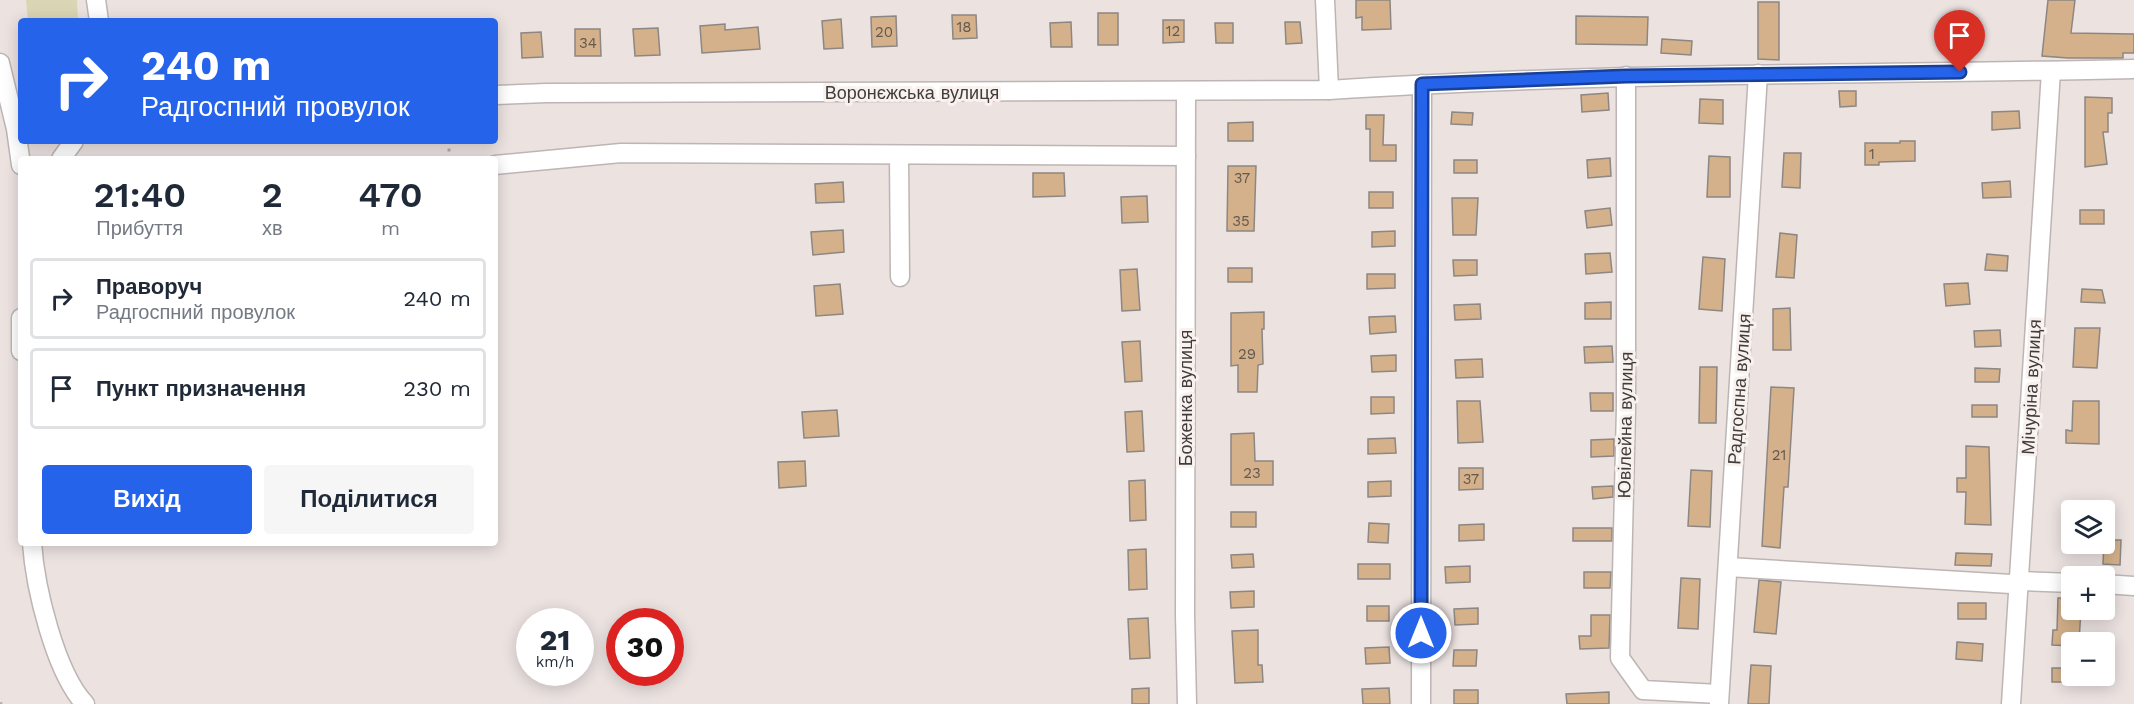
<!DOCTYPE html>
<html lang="uk">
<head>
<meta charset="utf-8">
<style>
	body { margin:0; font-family:"Work Sans",sans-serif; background:#f6f6f7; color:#1f2937; height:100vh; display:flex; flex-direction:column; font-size:22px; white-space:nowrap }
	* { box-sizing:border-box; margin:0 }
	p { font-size:20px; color:#747a83 }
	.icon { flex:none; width:33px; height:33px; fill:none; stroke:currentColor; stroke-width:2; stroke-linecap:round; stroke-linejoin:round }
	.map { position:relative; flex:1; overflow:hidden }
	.drawer { position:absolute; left:18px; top:156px; width:480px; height:390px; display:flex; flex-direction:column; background:#fff; border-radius:6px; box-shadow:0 3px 15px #0003 }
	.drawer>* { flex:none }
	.top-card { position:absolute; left:18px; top:18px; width:480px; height:126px; border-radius:6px; box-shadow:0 3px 15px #0003; background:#2563eb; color:#fff; overflow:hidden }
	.controls { position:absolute; left:2061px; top:500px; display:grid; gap:12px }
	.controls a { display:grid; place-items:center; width:54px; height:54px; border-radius:6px; background:#fff; box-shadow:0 3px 15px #0003; font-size:30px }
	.speed { position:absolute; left:516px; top:608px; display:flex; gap:12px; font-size:30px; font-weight:700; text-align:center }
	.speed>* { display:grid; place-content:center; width:78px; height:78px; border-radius:50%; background:#fff; box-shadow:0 3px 15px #0003; line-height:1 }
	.speed small { font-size:15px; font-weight:400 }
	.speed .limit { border:9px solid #d22; background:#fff; color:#111 }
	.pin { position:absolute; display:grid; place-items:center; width:51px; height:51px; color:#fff; margin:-62px -26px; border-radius:50% 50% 50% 0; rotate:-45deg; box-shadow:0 0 6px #0007 }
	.pin .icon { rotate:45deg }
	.me { position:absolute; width:66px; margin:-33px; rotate:0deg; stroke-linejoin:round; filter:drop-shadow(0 0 4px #0008) }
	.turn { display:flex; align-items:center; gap:21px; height:126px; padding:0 24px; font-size:27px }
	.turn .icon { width:78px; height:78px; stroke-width:2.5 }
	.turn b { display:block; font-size:42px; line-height:51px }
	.eta { display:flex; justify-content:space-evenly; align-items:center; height:102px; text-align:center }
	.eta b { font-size:36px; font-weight:600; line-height:42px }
	.primary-button { display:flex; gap:12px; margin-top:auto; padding:12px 24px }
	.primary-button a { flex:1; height:69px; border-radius:6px; background:#2563eb; color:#fff; font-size:24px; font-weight:600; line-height:69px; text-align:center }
	.primary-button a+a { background:#f6f6f7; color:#1f2937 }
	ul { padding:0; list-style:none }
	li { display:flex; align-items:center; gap:18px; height:81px; margin:0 12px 9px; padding:0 12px; border:3px solid #e0e1e3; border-radius:6px }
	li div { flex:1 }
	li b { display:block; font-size:22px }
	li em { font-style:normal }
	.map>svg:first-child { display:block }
</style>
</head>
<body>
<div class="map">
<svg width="2134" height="704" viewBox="0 0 2134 704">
	<rect width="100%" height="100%" fill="#ece3e1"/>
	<polygon fill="#dad6b4" points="26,0 77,0 78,21 28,21"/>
	<g fill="#d4b18b" stroke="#8c8782" stroke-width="1.5">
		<polygon points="1356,0 1390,0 1391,29 1362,30 1362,17 1356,18"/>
		<polygon points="2048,0 2075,0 2071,33 2134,34 2134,53 2123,53 2123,58 2068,58 2042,56"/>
		<polygon points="1758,2 1779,2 1779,60 1758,59"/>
		<rect x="1098" y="13" width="20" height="32"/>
		<polygon points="952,15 976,15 977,38 953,39"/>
		<polygon points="896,16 897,46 872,47 871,17"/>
		<polygon points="1576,16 1648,17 1647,45 1576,44"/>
		<polygon points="841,19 843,48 824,49 822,21"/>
		<polygon points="1163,20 1184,20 1184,42 1163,43"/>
		<polygon points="1071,22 1072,47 1051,47 1050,23"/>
		<polygon points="1285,22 1300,22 1302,43 1286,44"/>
		<polygon points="1215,23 1233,23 1233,43 1216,43"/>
		<polygon points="725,24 725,30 758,27 760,49 702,53 700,26"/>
		<polygon points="658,28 660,55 635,56 633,29"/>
		<polygon points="575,29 600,29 601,56 575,56"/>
		<polygon points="541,32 543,57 522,58 521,33"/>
		<polygon points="1662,39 1692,41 1691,55 1661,53"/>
		<polygon points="1839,91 1856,91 1856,106 1840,107"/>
		<polygon points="1608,93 1609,110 1582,112 1581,95"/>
		<polygon points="2085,97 2112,98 2112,113 2108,113 2108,132 2103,132 2107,164 2085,167"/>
		<polygon points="1700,99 1723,100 1723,124 1699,123"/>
		<polygon points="2019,111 2020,128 1992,130 1992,112"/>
		<polygon points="1452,112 1473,113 1472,125 1451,124"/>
		<polygon points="1366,115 1384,115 1383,145 1396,145 1396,161 1370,161 1370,129 1366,129"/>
		<polygon points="1253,122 1253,141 1228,141 1228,123"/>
		<polygon points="1900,141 1915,141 1915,161 1879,162 1879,165 1865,165 1865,143 1900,143"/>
		<polygon points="1784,153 1801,153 1800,188 1782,187"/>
		<polygon points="1709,156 1730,157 1730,197 1707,197"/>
		<polygon points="1610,158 1611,176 1588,178 1587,160"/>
		<rect x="1454" y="160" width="23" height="13"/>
		<polygon points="1228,166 1256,166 1254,231 1227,231"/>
		<polygon points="1033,173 1064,173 1065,196 1033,197"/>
		<polygon points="2010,181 2011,197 1983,198 1982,183"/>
		<polygon points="843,182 844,202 816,203 815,184"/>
		<rect x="1369" y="192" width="24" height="16"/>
		<polygon points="1147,196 1148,222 1122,223 1121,197"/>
		<polygon points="1452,198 1478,198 1476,235 1453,235"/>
		<polygon points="1610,208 1612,225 1587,228 1585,211"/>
		<rect x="2080" y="210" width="24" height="14"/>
		<polygon points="843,230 844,252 813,255 811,232"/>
		<polygon points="1395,231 1395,246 1372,247 1372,232"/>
		<polygon points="1780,233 1797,235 1794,278 1776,277"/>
		<polygon points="1610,253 1612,272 1586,274 1585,254"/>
		<polygon points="1987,254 2008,256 2007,271 1985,270"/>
		<polygon points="1703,257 1725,259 1722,311 1699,309"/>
		<polygon points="1453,260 1477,260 1477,275 1454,276"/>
		<rect x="1228" y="268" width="24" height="14"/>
		<polygon points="1137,269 1140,310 1122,311 1120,270"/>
		<polygon points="1367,274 1395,274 1395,288 1367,289"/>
		<polygon points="1968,283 1970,304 1946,306 1944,284"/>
		<polygon points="840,284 843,314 816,316 814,286"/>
		<polygon points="2082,289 2102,290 2105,303 2081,302"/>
		<polygon points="1611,302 1611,319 1585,319 1585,303"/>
		<polygon points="1480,304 1481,319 1455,320 1454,305"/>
		<polygon points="1790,308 1791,350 1773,350 1773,309"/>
		<polygon points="1264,312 1264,329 1262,329 1263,364 1258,365 1257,392 1238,392 1238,365 1231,366 1231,313"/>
		<polygon points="1395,316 1396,332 1370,334 1369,317"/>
		<polygon points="2075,328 2100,328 2097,368 2073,367"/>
		<polygon points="2000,330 2001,346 1975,347 1974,331"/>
		<polygon points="1140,341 1142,381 1125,382 1122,342"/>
		<polygon points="1612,346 1613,362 1585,363 1584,347"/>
		<polygon points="1396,355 1396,371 1372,372 1371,356"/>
		<polygon points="1482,359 1483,377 1456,378 1455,360"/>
		<polygon points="1700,367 1717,367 1716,423 1699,423"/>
		<polygon points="1975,368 2000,369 1999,382 1975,382"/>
		<polygon points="1771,387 1794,388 1788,487 1784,487 1780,548 1762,546"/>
		<polygon points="1590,393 1613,393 1613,411 1591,411"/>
		<polygon points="1371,397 1394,397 1394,413 1371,414"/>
		<polygon points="1457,401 1480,401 1483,442 1458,443"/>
		<polygon points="2073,401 2099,401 2099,444 2066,443 2066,430 2072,431"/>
		<rect x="1972" y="405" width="25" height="12"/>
		<polygon points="837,410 839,436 804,438 802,412"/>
		<polygon points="1142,411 1144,451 1127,452 1125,412"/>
		<polygon points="1254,433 1255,461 1273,461 1273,485 1231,485 1231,434"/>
		<polygon points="1395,438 1396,453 1368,454 1368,439"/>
		<polygon points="1614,439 1614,456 1591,457 1591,440"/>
		<polygon points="1966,446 1989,447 1991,525 1965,524 1966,492 1957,492 1957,478 1966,478"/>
		<polygon points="805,461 806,486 779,488 778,462"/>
		<polygon points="1459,468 1483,468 1483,489 1459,490"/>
		<polygon points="1691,470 1712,471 1710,527 1688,526"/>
		<polygon points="1145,480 1146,520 1130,521 1129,481"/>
		<polygon points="1391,481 1391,496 1368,497 1368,482"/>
		<polygon points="1613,486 1613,497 1593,499 1592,487"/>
		<rect x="1231" y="512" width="25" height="15"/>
		<polygon points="1369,523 1389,524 1388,543 1368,542"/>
		<polygon points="1484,524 1484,540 1459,541 1459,525"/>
		<rect x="1573" y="528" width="39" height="13"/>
		<polygon points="2104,540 2121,540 2120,565 2103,564"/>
		<polygon points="1146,549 1147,589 1129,590 1128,550"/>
		<polygon points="1956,553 1992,554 1991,566 1955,565"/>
		<polygon points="1253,554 1254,567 1232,568 1231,555"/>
		<rect x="1358" y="564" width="32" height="15"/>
		<polygon points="1470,566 1470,582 1446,583 1445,567"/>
		<polygon points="1584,572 1611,572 1610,588 1584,588"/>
		<polygon points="1681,578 1700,579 1698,629 1678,628"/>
		<polygon points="1759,580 1781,582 1776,634 1754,632"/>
		<polygon points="1254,591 1254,607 1231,608 1230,592"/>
		<polygon points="2058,598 2072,598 2072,609 2081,609 2079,642 2072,642 2072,646 2052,645 2053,630 2057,630"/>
		<rect x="1958" y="603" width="28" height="16"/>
		<rect x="1367" y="606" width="22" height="15"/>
		<polygon points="1478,608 1478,624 1455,625 1454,609"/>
		<polygon points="1591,615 1610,615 1609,648 1580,649 1579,636 1591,636"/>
		<polygon points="1148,618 1150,658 1130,659 1128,619"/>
		<polygon points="1258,630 1258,665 1262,665 1263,682 1235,683 1232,631"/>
		<polygon points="1957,642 1983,644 1982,661 1956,659"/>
		<polygon points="1389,647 1390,663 1366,664 1365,648"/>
		<polygon points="1454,650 1477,650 1476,666 1453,666"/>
		<polygon points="1751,665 1771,666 1769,704 1748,704"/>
		<rect x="2052" y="668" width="20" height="14"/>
		<polygon points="1149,688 1149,704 1132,704 1132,689"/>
		<polygon points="1389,688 1390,704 1363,704 1362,689"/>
		<rect x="1454" y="690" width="24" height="14"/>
		<polygon points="1609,692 1609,704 1567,704 1566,694"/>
	</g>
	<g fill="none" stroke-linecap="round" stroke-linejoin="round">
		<g stroke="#bdb5b3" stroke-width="21">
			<g id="street">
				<polyline points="96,0 99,21"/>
				<polyline points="1325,0 1329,90"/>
				<polyline points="0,63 16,129 21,165"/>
				<polyline points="1626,76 1626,407 1620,658 1643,690 1719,694"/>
				<polyline points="1186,91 1185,615 1187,704"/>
				<path d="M495 95 546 93 1329 90C1597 72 1866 75 2134 69"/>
				<polyline points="899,156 900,277"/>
				<polyline points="61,159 74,141"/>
				<polyline points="495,165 621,153 1186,156"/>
				<polyline points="21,318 21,351"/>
				<path d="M32 543C35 587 55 672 85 704"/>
				<polyline points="1728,567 2011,584 2020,581 2072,583"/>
				<polyline points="2104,584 2134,586"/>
				<polyline points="1421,704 1422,84"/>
				<polyline points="1719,704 1758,74"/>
				<polyline points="2011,704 2051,71"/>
			</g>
		</g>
		<g stroke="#b2aba9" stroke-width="3" stroke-dasharray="3 4.5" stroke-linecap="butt">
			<polyline points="449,141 449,159"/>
			<polyline points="0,703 2,704"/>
		</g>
		<use href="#street" stroke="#fff" stroke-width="18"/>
	</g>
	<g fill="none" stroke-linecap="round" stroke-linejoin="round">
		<g stroke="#184099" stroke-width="15">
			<polyline id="route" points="1421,633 1422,84 1626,76 1960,72"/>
		</g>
		<use href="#route" stroke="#2563eb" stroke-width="10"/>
	</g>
	<g text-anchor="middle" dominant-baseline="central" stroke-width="6" stroke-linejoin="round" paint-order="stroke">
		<g font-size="15" fill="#64594f">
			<text x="964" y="27">18</text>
			<text x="1173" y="31">12</text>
			<text x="884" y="32">20</text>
			<text x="588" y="43">34</text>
			<text x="1872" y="154">1</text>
			<text x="1242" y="178">37</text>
			<text x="1241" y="221">35</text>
			<text x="1247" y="354">29</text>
			<text x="1779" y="455">21</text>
			<text x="1252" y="473">23</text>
			<text x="1471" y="479">37</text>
		</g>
		<g font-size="18" fill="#3f3c3b" stroke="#f9f1ee">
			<text x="912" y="92">Воронєжська вулиця</text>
			<text transform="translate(2031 387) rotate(-87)">Мічуріна вулиця</text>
			<text transform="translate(1739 389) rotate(-86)">Радгоспна вулиця</text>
			<text transform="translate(1185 398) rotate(-90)">Боженка вулиця</text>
			<text transform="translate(1625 425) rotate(-89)">Ювілейна вулиця</text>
		</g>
	</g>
</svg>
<div class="controls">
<a><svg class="icon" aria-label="layers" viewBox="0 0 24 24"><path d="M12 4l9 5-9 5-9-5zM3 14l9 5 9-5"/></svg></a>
<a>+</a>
<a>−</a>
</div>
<div class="speed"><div>21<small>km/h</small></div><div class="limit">30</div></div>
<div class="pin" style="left:1960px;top:72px;background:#d93025"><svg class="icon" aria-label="arrive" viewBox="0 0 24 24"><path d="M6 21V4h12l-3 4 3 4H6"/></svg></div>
<svg class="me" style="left:1421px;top:633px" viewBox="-20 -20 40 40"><circle r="17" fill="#2563eb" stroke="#fff" stroke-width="3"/><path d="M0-11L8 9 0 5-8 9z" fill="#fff"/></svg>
<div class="top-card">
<div class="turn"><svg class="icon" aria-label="right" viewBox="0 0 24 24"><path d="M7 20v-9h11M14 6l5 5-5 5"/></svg><div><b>240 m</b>Радгоспний провулок</div></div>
</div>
<section class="drawer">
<div class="eta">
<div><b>21:40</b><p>Прибуття</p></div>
<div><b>2</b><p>хв</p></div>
<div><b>470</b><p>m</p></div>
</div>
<ul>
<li><svg class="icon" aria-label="right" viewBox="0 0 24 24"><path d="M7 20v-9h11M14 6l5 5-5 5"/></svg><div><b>Праворуч</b><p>Радгоспний провулок</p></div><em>240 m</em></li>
<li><svg class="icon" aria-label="arrive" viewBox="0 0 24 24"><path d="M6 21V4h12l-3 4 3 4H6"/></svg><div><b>Пункт призначення</b></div><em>230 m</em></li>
</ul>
<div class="primary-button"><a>Вихід</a><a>Поділитися</a></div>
</section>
</div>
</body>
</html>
